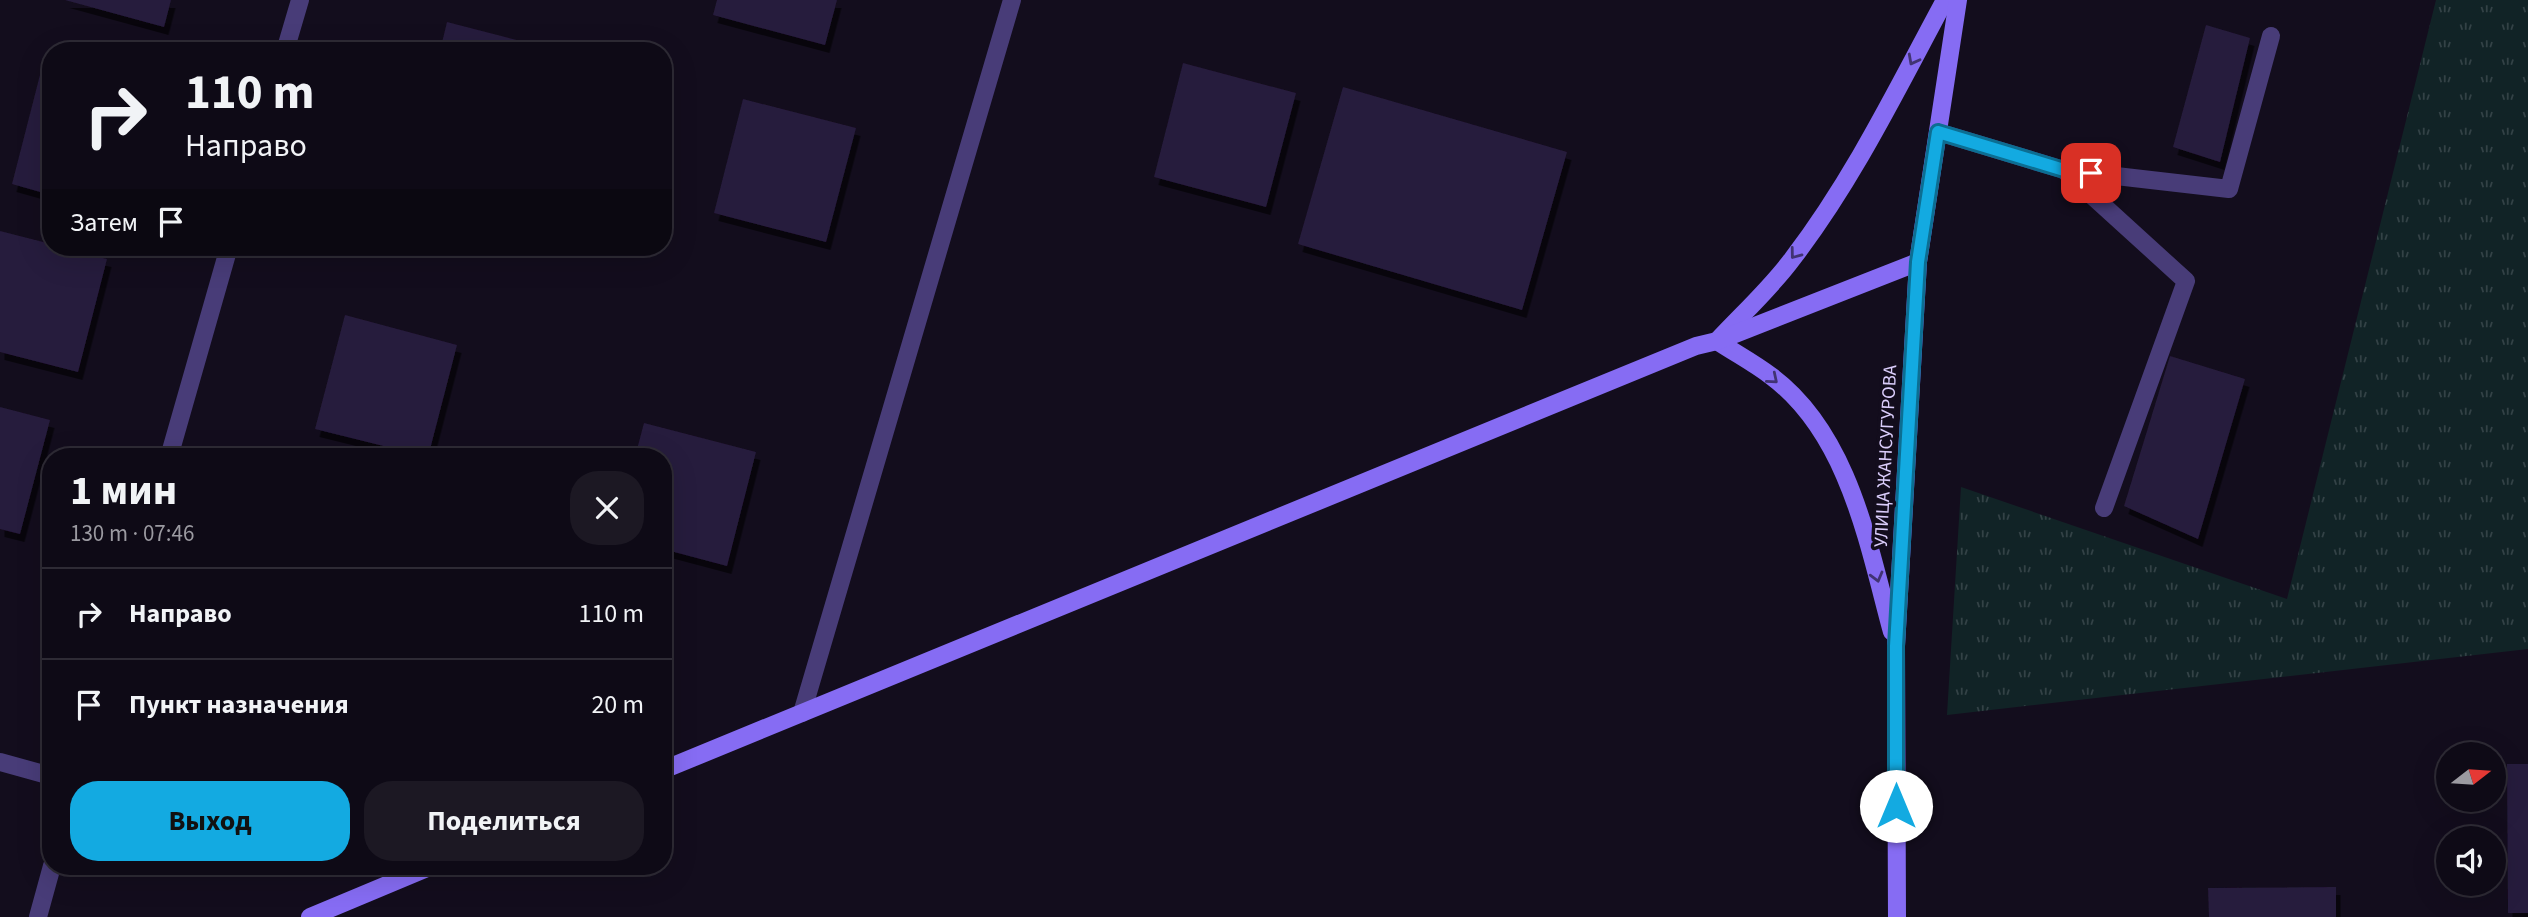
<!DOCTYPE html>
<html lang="ru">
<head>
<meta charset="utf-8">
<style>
	body { margin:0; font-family:"Source Sans 3",sans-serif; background:#1c1823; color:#f1f3f6; height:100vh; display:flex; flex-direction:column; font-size:26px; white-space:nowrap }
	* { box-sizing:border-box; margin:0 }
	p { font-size:23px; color:#9b9aa1 }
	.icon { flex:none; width:38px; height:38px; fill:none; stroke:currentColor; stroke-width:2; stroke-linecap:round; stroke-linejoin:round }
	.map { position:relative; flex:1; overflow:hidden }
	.side { position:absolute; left:42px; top:448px; width:630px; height:427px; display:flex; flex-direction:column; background:#0e0a16; border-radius:28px; box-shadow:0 7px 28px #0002,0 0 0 2px #2e2b35 }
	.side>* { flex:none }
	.top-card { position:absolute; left:42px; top:42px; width:630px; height:214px; border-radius:28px; box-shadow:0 7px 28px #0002,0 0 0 2px #2e2b35; background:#0e0a16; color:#f1f3f6; overflow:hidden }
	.needle { width:46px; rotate:73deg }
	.controls { position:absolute; left:2436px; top:742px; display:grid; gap:14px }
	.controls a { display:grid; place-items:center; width:70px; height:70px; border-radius:50%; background:#0e0a16; box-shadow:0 7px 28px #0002,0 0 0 2px #2e2b35; font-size:35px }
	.pin { position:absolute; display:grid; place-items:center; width:60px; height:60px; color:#fff; margin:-30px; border-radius:14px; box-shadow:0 4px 10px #0006 }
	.me { position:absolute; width:77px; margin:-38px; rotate:0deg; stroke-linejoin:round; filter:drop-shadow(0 0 5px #0008) }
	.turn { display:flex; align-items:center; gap:24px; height:147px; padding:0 28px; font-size:32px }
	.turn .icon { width:91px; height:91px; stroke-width:2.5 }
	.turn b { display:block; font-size:49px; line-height:60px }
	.then { display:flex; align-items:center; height:66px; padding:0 28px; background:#0003; gap:14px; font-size:26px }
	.round { display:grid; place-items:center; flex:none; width:74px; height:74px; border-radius:28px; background:#1c1823 }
	.summary { display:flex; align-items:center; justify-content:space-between; height:119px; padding:0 28px }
	h1 { font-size:42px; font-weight:700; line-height:52px }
	.button { display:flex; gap:14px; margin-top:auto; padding:14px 28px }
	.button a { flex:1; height:80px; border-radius:28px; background:#13aae1; color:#111; font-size:28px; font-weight:700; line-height:80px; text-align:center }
	.button a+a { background:#1c1823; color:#f1f3f6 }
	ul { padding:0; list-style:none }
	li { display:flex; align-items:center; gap:21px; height:91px; padding:0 28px; border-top:2px solid #2e2b35 }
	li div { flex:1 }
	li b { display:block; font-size:26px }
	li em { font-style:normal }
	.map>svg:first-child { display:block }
</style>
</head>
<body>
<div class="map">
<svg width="2528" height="917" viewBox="0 0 2528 917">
	<defs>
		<pattern id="grass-tufts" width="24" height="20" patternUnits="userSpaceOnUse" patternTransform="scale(1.75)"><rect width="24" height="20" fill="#112326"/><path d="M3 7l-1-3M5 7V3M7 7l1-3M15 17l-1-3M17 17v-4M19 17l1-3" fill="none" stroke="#334246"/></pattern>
		<filter id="shadow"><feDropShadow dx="4.5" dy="8" stdDeviation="0" flood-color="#0009"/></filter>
	</defs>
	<rect width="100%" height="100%" fill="#130d1d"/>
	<polygon fill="url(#grass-tufts)" points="2436,0 2528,0 2528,649 1947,715 1961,487 2287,599"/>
	<g fill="#271b3c" filter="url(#shadow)">
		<polygon points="65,0 171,0 164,27"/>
		<polygon points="717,0 837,0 825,45 713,15"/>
		<polygon points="447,22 555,50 555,51 440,51"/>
		<polygon points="2206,25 2250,38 2220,162 2173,147"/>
		<polygon points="1183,63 1296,93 1266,207 1154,177"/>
		<polygon points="41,71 51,73 51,195 12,184"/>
		<polygon points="1343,87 1567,152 1522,310 1298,244"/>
		<polygon points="743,99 856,128 826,242 714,213"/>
		<polygon points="0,231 51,244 51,247 107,259 78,372 0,352"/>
		<polygon points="345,315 457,345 428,457 315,429"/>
		<polygon points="2170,356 2245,379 2198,539 2124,506"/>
		<polygon points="0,407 50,420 20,534 0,529"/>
		<polygon points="644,423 756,452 727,566 663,549 663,457 635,457"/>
		<polygon points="2507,764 2528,764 2528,913 2508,913"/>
		<polygon points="2336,887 2336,917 2209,917 2208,888"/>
	</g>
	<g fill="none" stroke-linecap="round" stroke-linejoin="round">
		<g stroke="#483c78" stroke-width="18">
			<polyline points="1938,132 2064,170 2186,281 2104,508"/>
			<polyline points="2064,170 2229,189 2271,36"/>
		</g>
		<g stroke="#483c78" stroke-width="18">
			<polyline points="285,51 300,0"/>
			<polyline points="169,457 229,247"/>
			<polyline points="802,713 1012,0"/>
			<polyline points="0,762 51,776"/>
			<polyline points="38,917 52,866"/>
		</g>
		<g stroke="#866cf3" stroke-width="18">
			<path d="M1892 632C1868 544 1849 434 1771 376 1754 363 1735 353 1717 341 1742 314 1771 288 1793 258 1854 178 1897 89 1945 0"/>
			<polyline points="663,770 1696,346 1717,341 1918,262"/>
			<polyline points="310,917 432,866"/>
			<polyline points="1897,917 1896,646 1918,262 1958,0"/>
		</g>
	</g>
	<defs><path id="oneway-chevron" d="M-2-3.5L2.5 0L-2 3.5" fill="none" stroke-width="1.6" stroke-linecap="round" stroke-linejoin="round" transform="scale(1.75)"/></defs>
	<g stroke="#413373">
		<use href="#oneway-chevron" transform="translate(1913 60) rotate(118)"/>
		<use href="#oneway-chevron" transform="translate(1795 254) rotate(127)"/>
		<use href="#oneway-chevron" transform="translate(1773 379) rotate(40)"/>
		<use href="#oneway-chevron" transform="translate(1877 577) rotate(75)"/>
	</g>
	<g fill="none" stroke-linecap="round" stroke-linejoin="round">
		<g stroke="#0c6e92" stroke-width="18">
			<polyline id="route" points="1896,806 1896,646 1918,262 1938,132 2064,170 2091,173"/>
		</g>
		<use href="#route" stroke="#13aae1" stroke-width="12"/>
	</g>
	<g text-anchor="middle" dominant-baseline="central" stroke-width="7" stroke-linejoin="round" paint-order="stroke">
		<g font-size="19" fill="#dacdfb" stroke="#130d1d">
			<text transform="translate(1886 456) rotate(-87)">УЛИЦА ЖАНСУГУРОВА</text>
		</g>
	</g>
</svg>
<div class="controls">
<a><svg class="needle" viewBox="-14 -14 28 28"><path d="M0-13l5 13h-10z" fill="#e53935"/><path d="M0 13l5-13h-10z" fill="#9b9aa1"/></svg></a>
<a><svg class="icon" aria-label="sound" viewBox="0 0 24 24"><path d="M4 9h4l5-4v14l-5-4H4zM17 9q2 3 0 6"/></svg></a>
</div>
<div class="pin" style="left:2091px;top:173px;background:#d93025"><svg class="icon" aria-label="arrive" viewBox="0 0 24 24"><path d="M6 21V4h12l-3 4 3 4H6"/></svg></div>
<svg class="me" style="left:1896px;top:806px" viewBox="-20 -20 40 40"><circle r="19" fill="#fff"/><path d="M0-13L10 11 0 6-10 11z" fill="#13aae1"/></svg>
<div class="top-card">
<div class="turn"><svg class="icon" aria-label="right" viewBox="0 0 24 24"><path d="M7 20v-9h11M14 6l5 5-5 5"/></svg><div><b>110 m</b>Направо</div></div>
<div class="then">Затем<svg class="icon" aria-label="arrive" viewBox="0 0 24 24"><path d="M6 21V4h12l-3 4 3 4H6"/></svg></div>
</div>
<section class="side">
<div class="summary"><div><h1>1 мин</h1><p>130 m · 07:46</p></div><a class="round"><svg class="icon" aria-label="close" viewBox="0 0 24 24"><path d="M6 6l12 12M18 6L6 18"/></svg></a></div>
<ul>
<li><svg class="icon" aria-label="right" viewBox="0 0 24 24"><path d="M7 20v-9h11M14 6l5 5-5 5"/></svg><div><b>Направо</b></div><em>110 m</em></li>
<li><svg class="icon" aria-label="arrive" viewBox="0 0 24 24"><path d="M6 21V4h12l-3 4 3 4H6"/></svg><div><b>Пункт назначения</b></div><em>20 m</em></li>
</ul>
<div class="button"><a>Выход</a><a>Поделиться</a></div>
</section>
</div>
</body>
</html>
